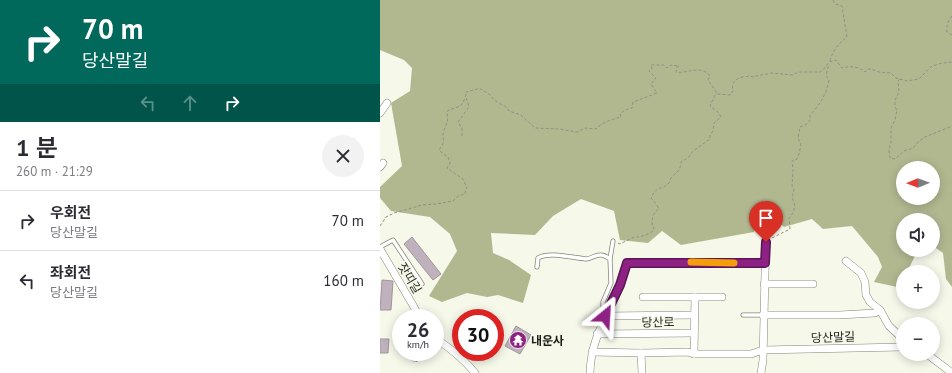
<!DOCTYPE html>
<html lang="ko">
<head>
<meta charset="utf-8">
<style>
	body { margin:0; font-family:"PT Sans","Noto Sans KR",sans-serif; background:#f2f2f3; color:#2b2b33; height:100vh; display:flex; flex-direction:column; font-size:15px; white-space:nowrap }
	* { box-sizing:border-box; margin:0 }
	p { font-size:13px; color:#7c7c81 }
	.icon { flex:none; width:22px; height:22px; fill:none; stroke:currentColor; stroke-width:2; stroke-linecap:round; stroke-linejoin:round }
	.map { position:relative; flex:1; overflow:hidden }
	.details { display:flex; flex-direction:column; background:#fff; width:380px }
	.details>* { flex:none }
	.banner { background:#00695c; color:#fff; overflow:hidden }
	.needle { width:26px; rotate:269deg }
	.controls { position:absolute; left:516px; top:161px; display:grid; gap:8px }
	.controls a { display:grid; place-items:center; width:44px; height:44px; border-radius:50%; background:#fff; box-shadow:0 2px 10px #0003; font-size:20px }
	.speed { position:absolute; left:12px; top:309px; display:flex; gap:8px; font-size:20px; font-weight:700; text-align:center }
	.speed>* { display:grid; place-content:center; width:52px; height:52px; border-radius:50%; background:#fff; box-shadow:0 2px 10px #0003; line-height:1 }
	.speed small { font-size:10px; font-weight:400 }
	.speed .limit { border:6px solid #d22; background:#fff; color:#111 }
	.pin { position:absolute; display:grid; place-items:center; width:34px; height:34px; color:#fff; margin:-41px -17px; border-radius:50% 50% 50% 0; rotate:-45deg; box-shadow:0 0 4px #0007 }
	.pin .icon { rotate:45deg }
	.me { position:absolute; width:44px; margin:-22px; rotate:27deg; stroke-linejoin:round; filter:drop-shadow(0 0 3px #0008) }
	.turn { display:flex; align-items:center; gap:14px; height:84px; padding:0 16px; font-size:18px }
	.turn .icon { width:52px; height:52px; stroke-width:2.5 }
	.turn b { display:block; font-size:28px; line-height:34px }
	.lanes { display:flex; align-items:center; height:38px; padding:0 16px; background:#0003; justify-content:center; gap:20px; direction:ltr }
	.lanes .off { opacity:.35 }
	.round { display:grid; place-items:center; flex:none; width:42px; height:42px; border-radius:21px; background:#f2f2f3 }
	.summary { display:flex; align-items:center; justify-content:space-between; height:68px; padding:0 16px }
	h1 { font-size:24px; font-weight:600; line-height:30px }
	ul { padding:0; list-style:none }
	li { display:flex; align-items:center; gap:12px; height:60px; padding:0 16px; border-top:1px solid #e1e1e2 }
	li div { flex:1 }
	li b { display:block; font-size:15px }
	li em { font-style:normal }
	main { display:flex; flex:1; min-height:0 }
	.map>svg:first-child { display:block }
</style>
</head>
<body>
<main>
<section class="details">
<div class="banner">
<div class="turn"><svg class="icon" aria-label="right" viewBox="0 0 24 24"><path d="M7 20v-9h11M14 6l5 5-5 5"/></svg><div><b>70 m</b>당산말길</div></div>
<div class="lanes"><svg class="icon off" aria-label="left" viewBox="0 0 24 24"><path d="M17 20v-9H6M10 6l-5 5 5 5"/></svg><svg class="icon off" aria-label="ahead" viewBox="0 0 24 24"><path d="M12 20V5M6 11l6-6 6 6"/></svg><svg class="icon" aria-label="right" viewBox="0 0 24 24"><path d="M7 20v-9h11M14 6l5 5-5 5"/></svg></div>
</div>
<div class="summary"><div><h1>1 분</h1><p>260 m · 21:29</p></div><a class="round"><svg class="icon" aria-label="close" viewBox="0 0 24 24"><path d="M6 6l12 12M18 6L6 18"/></svg></a></div>
<ul>
<li><svg class="icon" aria-label="right" viewBox="0 0 24 24"><path d="M7 20v-9h11M14 6l5 5-5 5"/></svg><div><b>우회전</b><p>당산말길</p></div><em>70 m</em></li>
<li><svg class="icon" aria-label="left" viewBox="0 0 24 24"><path d="M17 20v-9H6M10 6l-5 5 5 5"/></svg><div><b>좌회전</b><p>당산말길</p></div><em>160 m</em></li>
</ul>
</section>
<div class="map">
<svg width="572" height="373" viewBox="0 0 572 373">
	<rect width="100%" height="100%" fill="#f6f8ea"/>
	<path fill="#b1b890" fill-rule="evenodd" d="M0 0H572V287L566 279 563 253 553 246V220H523V250H538L527 272H523L522 288 494 282 502 267 498 257 472 226 443 229 432 219 404 227 384 208H381L374 232 301 245 282 231 268 243 240 240 234 211 201 199 173 216 155 235 111 233 113 253 129 260 151 275 143 303 118 295 107 297 87 293 62 302 49 296 77 251 70 234 50 217 11 211 0 198V187L22 166 11 103 30 91 32 68 24 60 0 50ZM523 168H553V198H523Z"/>
	<g fill="#bfb2bc" stroke="#a1959f">
		<polygon points="32,237 61,274 53,280 24,244"/>
		<polygon points="2,280 13,281 11,310 0,310"/>
		<polygon points="136,326 151,335 140,354 125,346"/>
		<polygon points="0,339 9,339 8,353 0,353"/>
	</g>
	<g fill="none" stroke-linecap="round" stroke-linejoin="round">
		<g stroke="#838679" stroke-width="5">
			<g id="service">
				<polyline points="0,247 13,240 42,284"/>
				<polyline points="230,259 233,241"/>
				<path d="M157 267 158 258C169 251 193 258 206 259 211 259 216 254 221 255 225 255 227 257 230 259L231 283 223 302V306L228 311"/>
				<polyline points="363,315 383,315"/>
			</g>
		</g>
		<g stroke="#838679" stroke-width="8">
			<g id="minor">
				<polyline points="0,113 7,103"/>
				<polyline points="0,167 3,163"/>
				<polyline points="0,249 34,307 39,318"/>
				<polyline points="466,261 481,273 485,282 486,295 490,302 500,310 509,326 523,339"/>
				<polyline points="384,284 433,284"/>
				<polyline points="263,297 342,297"/>
				<polyline points="383,315 460,315 495,313 500,310"/>
				<polyline points="225,316 314,315"/>
				<polyline points="217,334 314,333"/>
				<path d="M55 338C70 348 84 359 95 373"/>
				<polyline points="212,352 261,353 308,352 314,354 371,354 383,350 522,347 523,345"/>
				<polyline points="261,353 262,373"/>
				<polyline points="314,354 315,297"/>
				<polyline points="547,354 572,373"/>
				<polyline points="35,358 36,352"/>
				<path d="M210 373C211 337 227 318 240 286 243 279 243 270 247 263H385"/>
				<polyline points="381,373 383,360 386,232"/>
			</g>
		</g>
		<g stroke="#909187" stroke-width="1" stroke-dasharray="3 2" stroke-linecap="butt">
			<path d="M572 16C568 21 566 26 567 32L572 35"/>
			<path d="M450 61C453 50 458 44 467 37L462 6 455 4 453 0"/>
			<polyline points="520,79 518,81 519,92 515,100 515,107 517,110 515,120 511,128 511,142 509,150 510,158 515,159 524,151 533,148 539,141 545,137 572,126"/>
			<polyline points="82,136 82,129 78,122 89,107 86,97"/>
			<path d="M0 226 6 217 14 213 42 205 56 204 73 201 78 196 85 194 86 188H87L83 179 67 168 70 163 68 157 62 153 59 150C67 140 61 139 64 130 68 120 68 123 67 111L80 106 83 103 86 95 85 93C89 90 94 91 99 88L109 94 114 100 126 107 129 111 141 115 155 128 179 129 197 132 205 128 216 129C222 122 233 119 241 117L240 114 245 110 252 108 253 102 277 93 271 84 276 78 269 71 272 69 271 65H284L287 68 291 65 299 66 297 67 296 72C308 74 321 64 330 76L328 80 335 90 337 94 350 95 353 91C353 89 352 86 353 84 355 77 368 75 374 77L376 76 387 74 391 73 413 75 418 72H440L443 70 449 62 456 60 462 68C470 66 478 66 485 72L488 69H491L499 72 511 73 516 78 527 81 539 79 552 66 562 63 572 62"/>
			<path d="M392 238 410 229 409 218 413 213 415 206 412 197 414 190 412 186 413 171 412 161 417 159 419 154 421 145 418 138 420 127 427 124 430 120V115C440 104 446 96 449 80L446 75 449 64"/>
			<path d="M238 243 240 244 254 237H260L270 233 273 231 274 227 272 225C272 218 273 212 279 209L276 204 271 198C278 184 280 191 288 184 290 182 290 180 291 178 296 173 301 170 301 162L309 157 313 151 330 139V136L333 131 334 123 341 117 339 113 330 106 336 93"/>
		</g>
		<use href="#service" stroke="#fff" stroke-width="3.5"/>
		<use href="#minor" stroke="#fff" stroke-width="7"/>
	</g>
	<g fill="none" stroke-linecap="round" stroke-linejoin="round">
		<g stroke="#5c1556" stroke-width="10">
			<polyline id="route" points="225,316 240,285 247,263 385,263 386,242"/>
		</g>
		<use href="#route" stroke="#8d2184" stroke-width="7"/>
		<polyline stroke="#f59e0b" stroke-width="7" points="311,262 354,263"/>
	</g>
	<defs>
		<g id="temple-disc" transform="scale(0.9)"><circle r="9.5" fill="#8d2184" stroke="#f6f8ea"/><path d="M0-6L5-2H3V0L6.5 2.5H4V6H1.5V3h-3V6H-4V2.5H-6.5L-3 0V-2H-5Z" fill="#fff"/></g>
	</defs>
	<g fill-rule="evenodd">
		<use href="#temple-disc" x="138" y="340"/>
	</g>
	<g text-anchor="middle" dominant-baseline="central" stroke-width="3" stroke-linejoin="round" paint-order="stroke">
		<g font-size="12" fill="#1f1f1a" stroke="#f6f8ea">
			<text transform="translate(30 278) rotate(59)">잣띠길</text>
			<text transform="translate(278 322) rotate(-1)">당산로</text>
			<text transform="translate(453 337) rotate(-2)">당산말길</text>
		</g>
		<g font-size="12" font-weight="bold" fill="#1f1f1a" stroke="#f6f8ea" text-anchor="start">
			<text x="151" y="340">내운사</text>
		</g>
	</g>
</svg>
<div class="controls">
<a><svg class="needle" viewBox="-14 -14 28 28"><path d="M0-13l5 13h-10z" fill="#e53935"/><path d="M0 13l5-13h-10z" fill="#7c7c81"/></svg></a>
<a><svg class="icon" aria-label="sound" viewBox="0 0 24 24"><path d="M4 9h4l5-4v14l-5-4H4zM17 9q2 3 0 6"/></svg></a>
<a>+</a>
<a>−</a>
</div>
<div class="speed"><div>26<small>km/h</small></div><div class="limit">30</div></div>
<div class="pin" style="left:386px;top:242px;background:#d93025"><svg class="icon" aria-label="arrive" viewBox="0 0 24 24"><path d="M6 21V4h12l-3 4 3 4H6"/></svg></div>
<svg class="me" style="left:225px;top:316px" viewBox="-20 -20 40 40"><path d="M0-17L14 15 0 8-14 15z" fill="#8d2184" stroke="#fff" stroke-width="4"/></svg>
</div>
</main>
</body>
</html>
